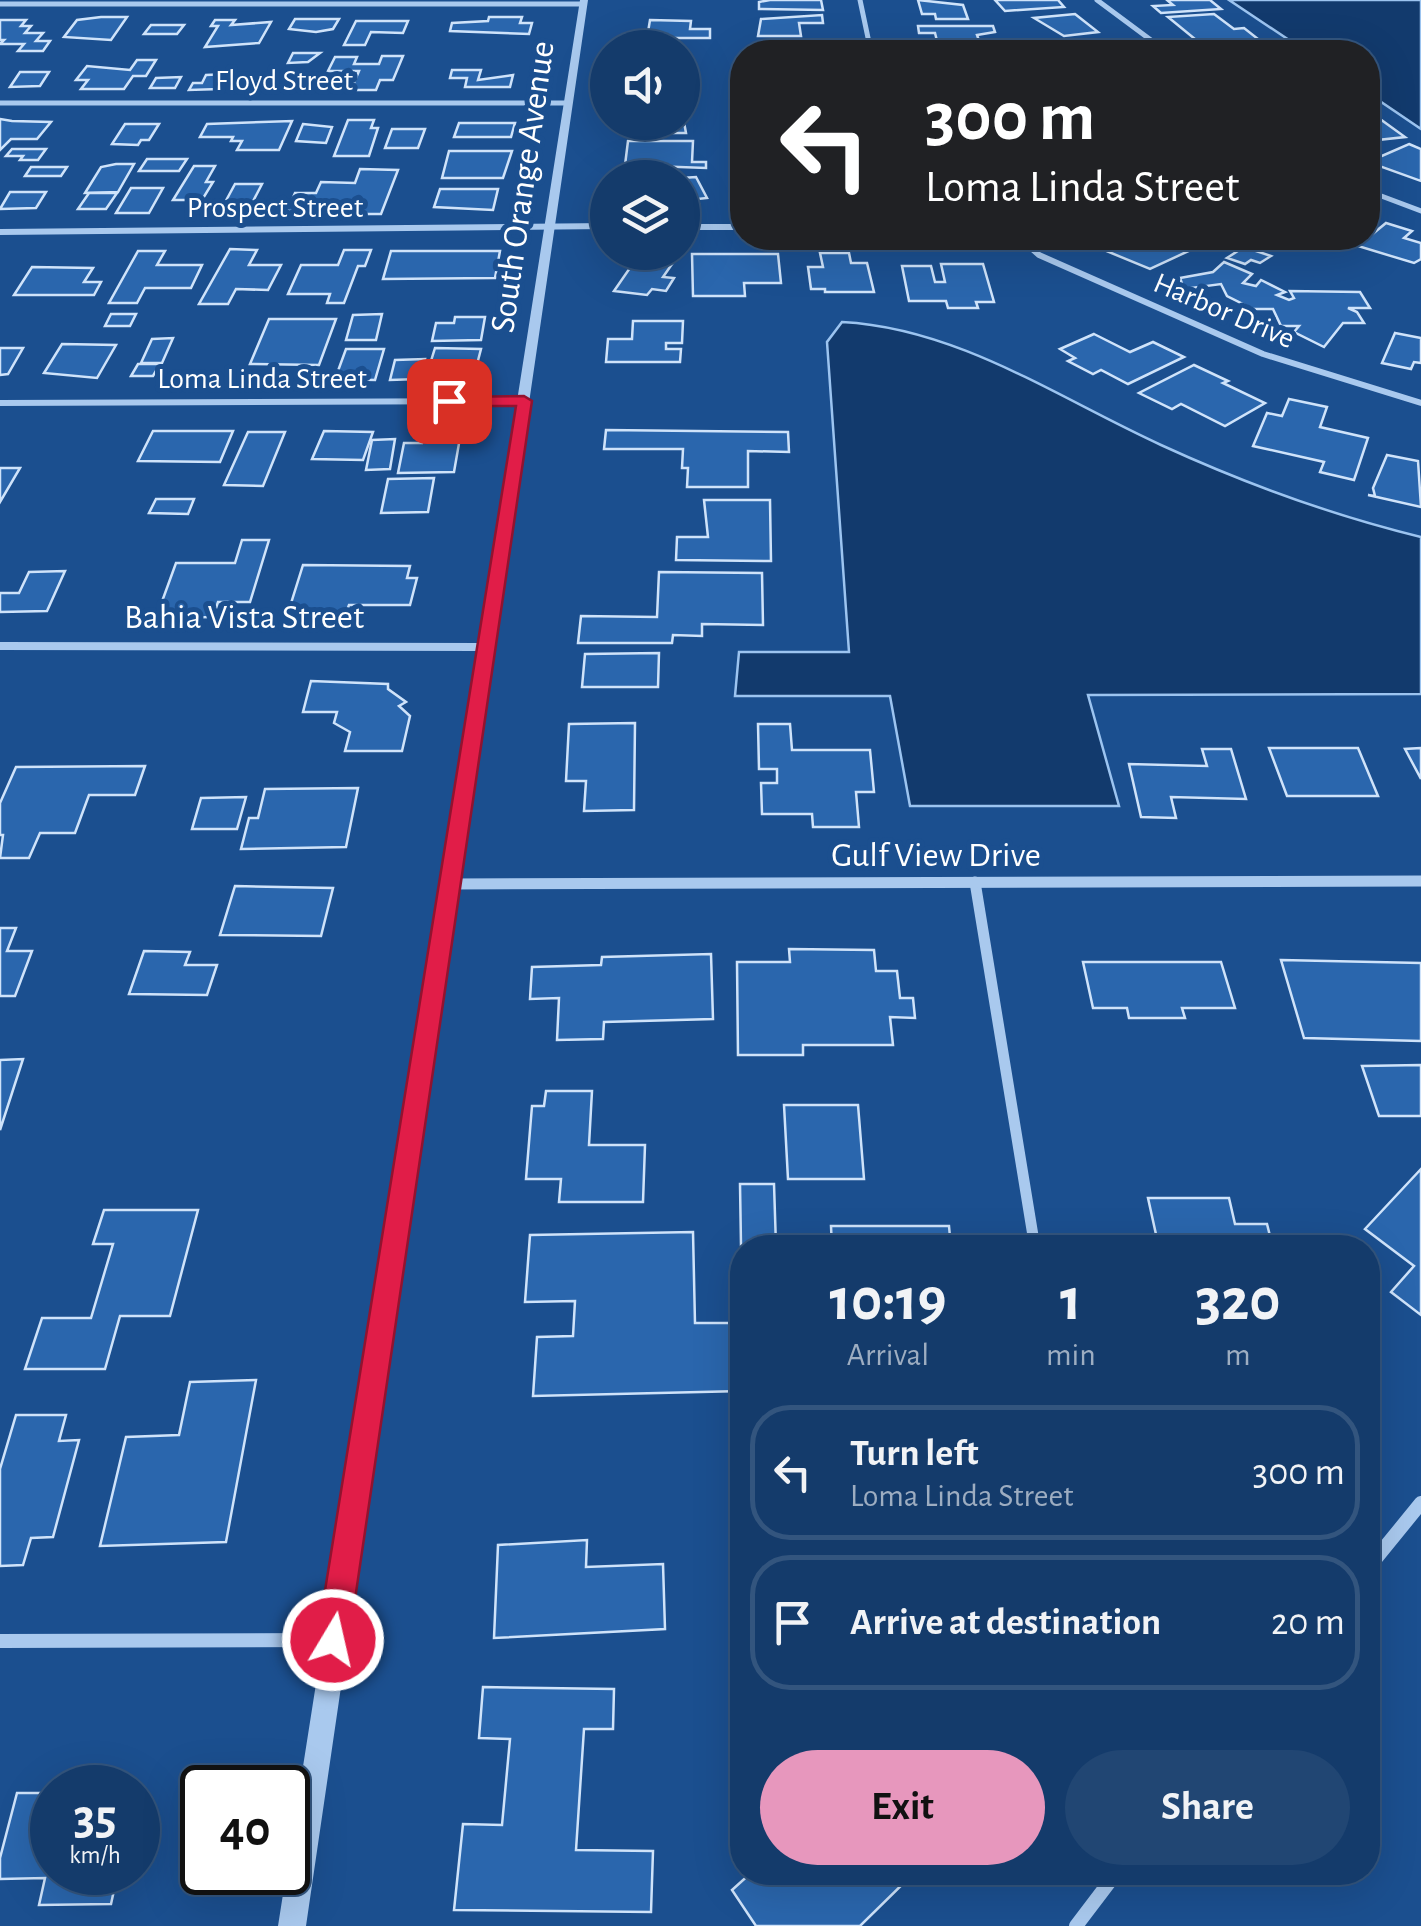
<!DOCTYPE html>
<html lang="en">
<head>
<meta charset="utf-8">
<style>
	body { margin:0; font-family:"Alegreya Sans",sans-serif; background:#214673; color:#f1f3f6; height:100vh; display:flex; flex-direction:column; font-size:38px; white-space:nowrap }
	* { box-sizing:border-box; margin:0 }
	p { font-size:32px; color:#9dadc1 }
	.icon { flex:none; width:55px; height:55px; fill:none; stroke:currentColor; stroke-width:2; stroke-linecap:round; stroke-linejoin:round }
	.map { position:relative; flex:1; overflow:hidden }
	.drawer { position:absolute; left:730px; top:1235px; width:650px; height:650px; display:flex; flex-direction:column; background:#143b6b; border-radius:40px; box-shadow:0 10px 40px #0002,0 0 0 2px #33557e }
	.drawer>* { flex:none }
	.banner { position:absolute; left:730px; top:40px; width:650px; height:210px; border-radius:40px; box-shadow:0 10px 40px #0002,0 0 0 2px #33557e; background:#202124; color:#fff; overflow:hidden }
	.fabs { position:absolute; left:590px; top:30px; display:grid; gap:20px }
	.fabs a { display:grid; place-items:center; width:110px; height:110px; border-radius:50%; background:#143b6b; box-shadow:0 10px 40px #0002,0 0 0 2px #33557e; font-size:50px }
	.speed { position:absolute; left:30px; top:1765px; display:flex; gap:20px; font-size:50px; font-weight:700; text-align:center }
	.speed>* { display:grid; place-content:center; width:130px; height:130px; border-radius:50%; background:#143b6b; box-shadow:0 10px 40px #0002,0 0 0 2px #33557e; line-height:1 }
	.speed small { font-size:25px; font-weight:400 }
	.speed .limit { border:5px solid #111; border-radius:15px; background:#fff; color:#111 }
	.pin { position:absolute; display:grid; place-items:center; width:85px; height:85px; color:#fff; margin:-42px; border-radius:20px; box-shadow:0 5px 15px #0006 }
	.me { position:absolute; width:110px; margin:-55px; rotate:9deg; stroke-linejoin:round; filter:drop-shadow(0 0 8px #0008) }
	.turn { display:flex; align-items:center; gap:35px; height:210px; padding:0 30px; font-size:45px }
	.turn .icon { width:130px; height:130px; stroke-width:2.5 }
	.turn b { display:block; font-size:70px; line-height:85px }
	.eta { display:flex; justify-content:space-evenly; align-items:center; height:170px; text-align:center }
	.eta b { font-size:60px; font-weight:700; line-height:70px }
	.cta { display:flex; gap:20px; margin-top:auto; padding:20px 30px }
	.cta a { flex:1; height:115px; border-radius:60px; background:#e797bd; color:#111; font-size:40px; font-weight:700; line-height:115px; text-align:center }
	.cta a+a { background:#214673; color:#f1f3f6 }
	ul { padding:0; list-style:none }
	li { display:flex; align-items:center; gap:30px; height:135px; margin:0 20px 15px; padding:0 10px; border:5px solid #33557e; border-radius:40px }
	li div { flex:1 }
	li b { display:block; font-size:38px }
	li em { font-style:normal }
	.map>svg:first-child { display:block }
</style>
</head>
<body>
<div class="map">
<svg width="1421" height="1926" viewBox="0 0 1421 1926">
	<rect width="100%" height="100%" fill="#1b4f8f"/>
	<g fill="#123a6d" stroke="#9cc4f0" stroke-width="2.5">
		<polygon points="1229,0 1421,0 1421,129 1368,93 1368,52 1307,52"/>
		<path d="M842 322C958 328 1058 398 1161 445 1246 484 1331 515 1421 537V694L1088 695 1119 806H910L890 696H735L739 652H849L827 342Z"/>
	</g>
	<g fill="#2a66ad" stroke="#cfe3fa" stroke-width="2.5">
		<polygon points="770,0 821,0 823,10 759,9 759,2"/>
		<polygon points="918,0 963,5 968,19 936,19 935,14 922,14"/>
		<polygon points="995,0 1058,0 1064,7 1005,11"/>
		<polygon points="1167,0 1210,0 1221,9 1161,13 1153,6 1173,5"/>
		<polygon points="1075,14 1098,32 1064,36 1034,18"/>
		<polygon points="1214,14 1234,29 1244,28 1258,39 1201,44 1168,17"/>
		<polygon points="822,15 823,23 799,23 801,36 758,36 761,19"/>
		<polygon points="101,17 127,17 111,40 64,37 77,20"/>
		<polygon points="489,17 522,17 520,23 532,23 529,34 450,31 452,23 488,21"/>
		<polygon points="295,19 339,19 333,29 316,32 289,29"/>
		<polygon points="0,20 26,20 21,26 31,26 25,33 43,33 36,41 50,41 43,51 18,51 24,44 0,44 4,40 0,40"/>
		<polygon points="215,20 235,20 231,25 271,22 259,43 205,47 218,26 211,26"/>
		<polygon points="650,20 691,21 690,29 710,29 710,38 647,38"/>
		<polygon points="356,21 408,21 403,33 371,32 365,45 344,45"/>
		<polygon points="151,25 184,25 177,34 144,34"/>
		<polygon points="918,26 993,26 995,32 977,35 981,46 923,48 921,41 937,41 935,33 919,33"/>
		<polygon points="1095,41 1108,52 1065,52 1081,47 1076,43"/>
		<polygon points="1275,43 1285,51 1218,52 1213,48"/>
		<polygon points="755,45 827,45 828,52 755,52"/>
		<polygon points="293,53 320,53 308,62 288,63"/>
		<polygon points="382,56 403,56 393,80 380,80 376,90 351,90 359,71 328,71 335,57 357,57 354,64 379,64"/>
		<polygon points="137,60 156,60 146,76 133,76 124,89 81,89 88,80 76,80 87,66 130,70"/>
		<polygon points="452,70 481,70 478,80 513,75 510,87 465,87 467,78 450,78"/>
		<polygon points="20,72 49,72 40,86 10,87"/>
		<polygon points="227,74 220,89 189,90 193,83 202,83 206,75"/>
		<polygon points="243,76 275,77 270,85 238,85"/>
		<polygon points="181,77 175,88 150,88 156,78"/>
		<polygon points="682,111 686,133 637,133 637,122 682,122"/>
		<polygon points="1368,117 1380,119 1405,137 1368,141"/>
		<polygon points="0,119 12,121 51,122 37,139 11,139 0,150"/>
		<polygon points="348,120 374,120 371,128 378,128 369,156 334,156"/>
		<polygon points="292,121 279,150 237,150 242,141 231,141 233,137 200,137 207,124"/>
		<polygon points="459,123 515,123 511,137 454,137"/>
		<polygon points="125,124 159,124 149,140 141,140 138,145 112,144"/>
		<polygon points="303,124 332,127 326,143 296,141"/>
		<polygon points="392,129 425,129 418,148 385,148"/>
		<polygon points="628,141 693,141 692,162 706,162 706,168 625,165"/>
		<polygon points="1409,144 1421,149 1421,181 1368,162"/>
		<polygon points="12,149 46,149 38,160 20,160 23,156 6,156"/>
		<polygon points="449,151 512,151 503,178 442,178"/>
		<polygon points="147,159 187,159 179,171 139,171"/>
		<polygon points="116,164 134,164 118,192 85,193 101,167"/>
		<polygon points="194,166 215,166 206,182 213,182 202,200 173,200"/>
		<polygon points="31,167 67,167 61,176 25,176"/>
		<polygon points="360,169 398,170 381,214 356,214 361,203 315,203 312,211 287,211 295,193 316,193 321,182 355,183"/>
		<polygon points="696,177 707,198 697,199 699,204 682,205 682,178"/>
		<polygon points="235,184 262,184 249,209 222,208"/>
		<polygon points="131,188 163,188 149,213 116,213"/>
		<polygon points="440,189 498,189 493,210 434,207"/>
		<polygon points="10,192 46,192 36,208 0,209"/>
		<polygon points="89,193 117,193 106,209 78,209"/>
		<polygon points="1386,223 1412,231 1404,238 1421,243 1421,259 1414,263 1358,246"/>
		<polygon points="1131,238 1170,238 1195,248 1150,269 1104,250"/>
		<polygon points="1244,247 1271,256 1260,263 1251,260 1245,264 1227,258"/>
		<polygon points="230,249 257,250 249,265 281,265 268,290 236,289 228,304 199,304"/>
		<polygon points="344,250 371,250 365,266 358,266 344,303 327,303 330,294 288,294 301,265 338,265"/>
		<polygon points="138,251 165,251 157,265 202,265 191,288 145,288 137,303 109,303"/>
		<polygon points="391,251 500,251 495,278 383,279"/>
		<polygon points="641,252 677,257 663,277 674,278 666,291 652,289 647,295 614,291"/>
		<polygon points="820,253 849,253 851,263 867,263 874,292 825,292 825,289 811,289 808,267 823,267"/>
		<polygon points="692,254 778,254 781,283 744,283 745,296 693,296"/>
		<polygon points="1224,262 1252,274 1243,283 1256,286 1261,280 1285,292 1277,295 1289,300 1294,298 1290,291 1360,292 1370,308 1348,308 1357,312 1364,323 1343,323 1324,347 1294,332 1299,326 1281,326 1273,309 1253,309 1227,296 1221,284 1184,289 1180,278 1213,272"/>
		<polygon points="941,264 983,264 994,302 976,302 978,308 948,308 946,301 909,301 902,266 931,266 935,282 945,282"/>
		<polygon points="32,267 93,268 84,282 101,282 94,295 14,295"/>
		<polygon points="111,314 136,314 130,326 105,326"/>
		<polygon points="382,314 376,340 346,340 353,315"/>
		<polygon points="455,317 485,317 481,340 432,341 436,323 454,323"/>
		<polygon points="269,319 336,319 319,365 250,364"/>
		<polygon points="633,321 683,321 682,343 666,343 666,349 681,349 680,362 606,362 608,339 632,339"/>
		<polygon points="1395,333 1421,338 1421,363 1414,362 1411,369 1382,363"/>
		<polygon points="1094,334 1130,352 1153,342 1184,357 1128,384 1101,370 1093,374 1068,361 1075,358 1060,349"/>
		<polygon points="173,338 162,363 141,363 152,339"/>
		<polygon points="62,344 116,345 97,378 44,373"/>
		<polygon points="0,348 23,348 8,374 0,375"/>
		<polygon points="435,348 481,349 475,372 445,371 443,379 422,378 425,369 442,369 445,361 431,361"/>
		<polygon points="346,349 384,349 375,380 335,379"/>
		<polygon points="425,359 420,379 390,380 395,360"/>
		<polygon points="138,364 160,364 153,376 131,376"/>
		<polygon points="1194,365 1228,381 1223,383 1265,403 1225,426 1181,404 1172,409 1139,393"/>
		<polygon points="1289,399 1327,407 1320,427 1368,438 1354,480 1320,472 1324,462 1253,446 1267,413 1282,416"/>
		<polygon points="606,430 788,432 789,452 748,451 748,487 687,487 688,468 682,468 683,449 604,449"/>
		<polygon points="153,431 233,431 220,462 138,461"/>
		<polygon points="324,431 373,432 363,460 312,459"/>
		<polygon points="248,432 285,432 263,486 224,485"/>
		<polygon points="461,432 454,472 398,473 404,443 422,443 424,433"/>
		<polygon points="395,439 390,469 366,470 372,440"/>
		<polygon points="1387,455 1418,461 1421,507 1368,495 1375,496 1373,488"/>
		<polygon points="0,468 20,468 0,502"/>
		<polygon points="434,478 428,512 381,513 388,479"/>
		<polygon points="156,499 194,499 188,514 149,513"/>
		<polygon points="704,500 770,500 771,561 676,560 677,537 708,537"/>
		<polygon points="242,540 269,540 250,602 218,602 213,617 156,618 176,563 235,563"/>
		<polygon points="303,565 410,566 407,578 417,578 410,605 349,605 346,613 288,613"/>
		<polygon points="65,571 47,611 0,612 0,593 19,593 29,572"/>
		<polygon points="659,572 762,573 763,625 702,624 702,636 673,635 672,643 578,643 581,616 657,617"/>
		<polygon points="659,653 658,687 582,687 585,654"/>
		<polygon points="311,681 388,684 388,689 406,702 399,706 410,716 402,751 345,751 350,732 334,723 337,712 303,712"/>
		<polygon points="635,723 634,810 584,811 586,781 566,781 569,724"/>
		<polygon points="758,724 790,724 792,750 870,750 874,792 856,792 859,827 813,827 812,814 762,814 761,783 777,783 777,769 759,769"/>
		<polygon points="1269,748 1358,748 1378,796 1287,796"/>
		<polygon points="1421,748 1421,779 1405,749"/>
		<polygon points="1202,749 1231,749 1246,799 1171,797 1176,818 1141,817 1129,764 1207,766"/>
		<polygon points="145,766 135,795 89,795 75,833 40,833 29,858 0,858 3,835 0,835 0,803 16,767"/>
		<polygon points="358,788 346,847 241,849 249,818 258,818 265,789"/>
		<polygon points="246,797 237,829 192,829 201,798"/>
		<polygon points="235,886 333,888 321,936 220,935"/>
		<polygon points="0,928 16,928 7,951 32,951 15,996 0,996"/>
		<polygon points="789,949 874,950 876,971 897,971 900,998 913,998 915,1018 890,1017 893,1045 803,1045 803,1055 738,1055 737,962 790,962"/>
		<polygon points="144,951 190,952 185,965 217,965 207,995 129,994"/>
		<polygon points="711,954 713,1019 604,1022 603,1039 557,1040 559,998 530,999 532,967 601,965 602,957"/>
		<polygon points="1281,960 1421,963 1421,1041 1304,1038"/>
		<polygon points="1083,962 1221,962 1235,1008 1182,1008 1185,1018 1129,1018 1127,1008 1093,1008"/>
		<polygon points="23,1059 0,1130 0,1060"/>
		<polygon points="1421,1065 1421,1116 1379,1116 1362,1066"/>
		<polygon points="546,1091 592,1091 589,1145 645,1145 643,1202 559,1202 561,1179 526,1179 532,1106 544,1106"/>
		<polygon points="784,1105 858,1105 864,1179 788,1179"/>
		<polygon points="1421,1169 1421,1315 1391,1292 1414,1266 1365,1229"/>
		<polygon points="740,1184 774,1184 776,1246 741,1245"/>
		<polygon points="1148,1198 1229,1198 1235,1224 1267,1224 1273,1248 1159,1248"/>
		<polygon points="104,1210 198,1210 170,1316 120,1316 105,1369 25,1369 42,1318 91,1318 113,1244 93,1244"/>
		<polygon points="831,1226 949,1226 951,1248 832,1248"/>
		<polygon points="693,1232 695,1323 742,1323 742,1391 533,1396 537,1337 573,1336 575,1301 525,1302 530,1235"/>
		<polygon points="256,1380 226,1542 100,1546 126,1437 179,1435 190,1382"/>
		<polygon points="16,1415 66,1415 59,1441 79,1440 53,1537 31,1538 23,1565 0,1566 0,1469"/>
		<polygon points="587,1540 586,1567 663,1564 665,1629 494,1638 498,1545"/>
		<polygon points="483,1687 614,1689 613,1729 584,1729 576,1850 653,1851 651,1912 454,1910 463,1824 502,1825 510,1739 479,1738"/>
		<polygon points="17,1793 52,1793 52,1872 118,1872 111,1904 39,1905 45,1878 0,1879 0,1858"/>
		<polygon points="752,1872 915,1872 860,1926 756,1926 732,1890"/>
	</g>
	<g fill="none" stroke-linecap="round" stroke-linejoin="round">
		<g stroke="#a9c9ee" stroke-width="5">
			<polyline points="860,0 871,52"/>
			<polyline points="1097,0 1167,52"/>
			<polyline points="0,4 583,4"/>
			<polyline points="0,103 569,103"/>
			<polyline points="1368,191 1421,211"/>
		</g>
		<g stroke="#a9c9ee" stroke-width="6">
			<polyline points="682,227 742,227"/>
			<polyline points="0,232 608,226"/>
			<polyline points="1020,238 1039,255 1263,354 1421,403"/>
			<polyline points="0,403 524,401"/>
		</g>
		<g stroke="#a9c9ee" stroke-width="11">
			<polyline points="975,882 1035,1248"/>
			<polyline points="450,884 1421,881"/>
		</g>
		<g stroke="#a9c9ee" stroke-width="14">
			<polyline points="1368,1568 1421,1503"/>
			<polyline points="0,1641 332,1640"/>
			<polyline points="1076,1926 1117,1872"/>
		</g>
		<polygon fill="#a9c9ee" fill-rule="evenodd" points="580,0 588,0 306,1926 278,1926 478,651 0,650 0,642 479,643"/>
	</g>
	<polygon fill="#e11d48" stroke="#92132f" stroke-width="2.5" points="524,396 532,401 349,1640 344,1651 333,1656 322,1651 317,1640 516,406 449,406 442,401 449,397"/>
	<g text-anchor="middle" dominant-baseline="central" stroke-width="10" stroke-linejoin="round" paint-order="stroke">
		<g font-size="30" fill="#fff" stroke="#1b4f8f">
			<text x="284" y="81">Floyd Street</text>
			<text x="275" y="208">Prospect Street</text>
			<text transform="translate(1224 311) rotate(23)">Harbor Drive</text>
			<text x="262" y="379">Loma Linda Street</text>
		</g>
		<g font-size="35" fill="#fff" stroke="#1b4f8f">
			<text transform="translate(523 187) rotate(-82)">South Orange Avenue</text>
			<text x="244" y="617">Bahia Vista Street</text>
			<text x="936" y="855">Gulf View Drive</text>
		</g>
	</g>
</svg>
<div class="fabs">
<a><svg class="icon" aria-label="sound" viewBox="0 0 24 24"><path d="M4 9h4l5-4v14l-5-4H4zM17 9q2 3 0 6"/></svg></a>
<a><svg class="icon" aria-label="layers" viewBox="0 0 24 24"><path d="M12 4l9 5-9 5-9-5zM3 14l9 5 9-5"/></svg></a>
</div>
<div class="speed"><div>35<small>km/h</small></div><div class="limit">40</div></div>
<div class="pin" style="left:449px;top:401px;background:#d93025"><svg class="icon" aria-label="arrive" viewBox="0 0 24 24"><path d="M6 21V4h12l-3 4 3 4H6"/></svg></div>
<svg class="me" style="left:333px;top:1640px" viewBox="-20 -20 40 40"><circle r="17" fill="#e11d48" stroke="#fff" stroke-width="3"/><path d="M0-11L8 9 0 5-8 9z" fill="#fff"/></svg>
<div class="banner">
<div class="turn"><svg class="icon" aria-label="left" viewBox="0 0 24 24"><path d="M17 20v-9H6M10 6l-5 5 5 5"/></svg><div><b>300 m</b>Loma Linda Street</div></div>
</div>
<section class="drawer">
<div class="eta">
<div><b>10:19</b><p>Arrival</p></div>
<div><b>1</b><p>min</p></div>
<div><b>320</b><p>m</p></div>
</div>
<ul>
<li><svg class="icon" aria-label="left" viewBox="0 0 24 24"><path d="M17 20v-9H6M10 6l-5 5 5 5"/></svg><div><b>Turn left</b><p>Loma Linda Street</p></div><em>300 m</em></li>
<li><svg class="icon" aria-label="arrive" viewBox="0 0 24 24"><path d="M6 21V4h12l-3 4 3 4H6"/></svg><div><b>Arrive at destination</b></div><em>20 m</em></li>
</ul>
<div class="cta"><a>Exit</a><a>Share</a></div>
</section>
</div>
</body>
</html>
